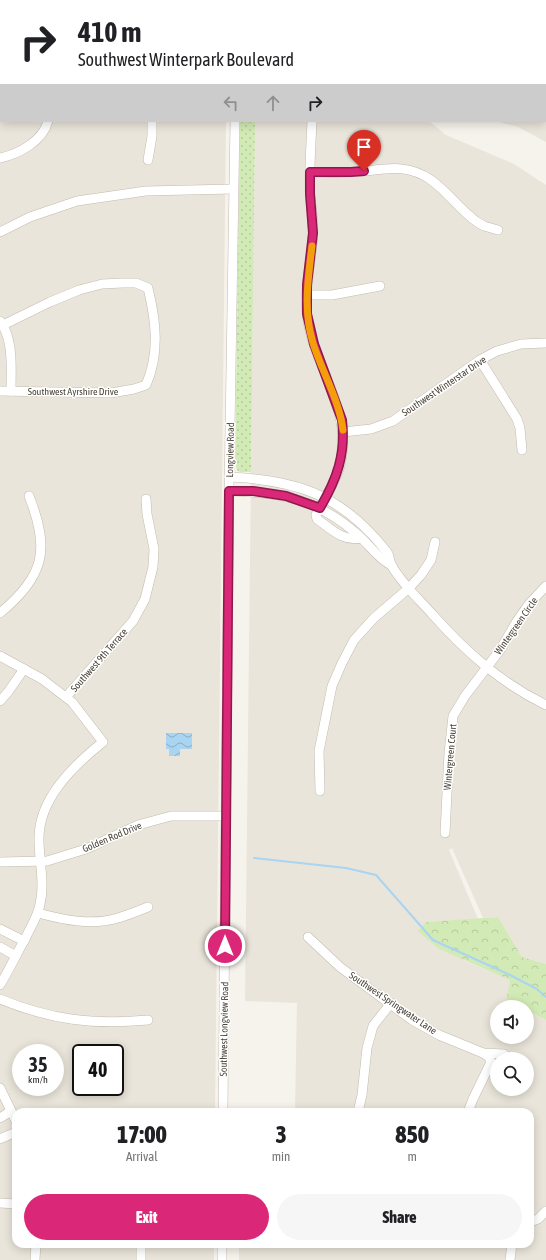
<!DOCTYPE html>
<html lang="en">
<head>
<meta charset="utf-8">
<style>
	body { margin:0; font-family:"Asap Condensed",sans-serif; background:#f6f6f6; color:#202124; height:100vh; display:flex; flex-direction:column; font-size:15px; white-space:nowrap }
	* { box-sizing:border-box; margin:0 }
	p { font-size:13px; color:#757577 }
	.icon { flex:none; width:22px; height:22px; fill:none; stroke:currentColor; stroke-width:2; stroke-linecap:round; stroke-linejoin:round }
	.map { position:relative; flex:1; overflow:hidden }
	.sheet { position:absolute; left:12px; top:1108px; width:522px; height:140px; display:flex; flex-direction:column; background:#fff; border-radius:12px; box-shadow:0 2px 10px #0003 }
	.sheet>* { flex:none }
	.hud { position:absolute; left:0px; top:0px; width:546px; height:122px; box-shadow:0 2px 10px #0003; background:#fff; color:#202124; overflow:hidden }
	.controls { position:absolute; left:490px; top:1000px; display:grid; gap:8px }
	.controls a { display:grid; place-items:center; width:44px; height:44px; border-radius:50%; background:#fff; box-shadow:0 2px 10px #0003; font-size:20px }
	.speed { position:absolute; left:12px; top:1044px; display:flex; gap:8px; font-size:20px; font-weight:700; text-align:center }
	.speed>* { display:grid; place-content:center; width:52px; height:52px; border-radius:50%; background:#fff; box-shadow:0 2px 10px #0003; line-height:1 }
	.speed small { font-size:10px; font-weight:400 }
	.speed .limit { border:2px solid #111; border-radius:6px; background:#fff; color:#111 }
	.pin { position:absolute; display:grid; place-items:center; width:34px; height:34px; color:#fff; margin:-41px -17px; border-radius:50% 50% 50% 0; rotate:-45deg; box-shadow:0 0 4px #0007 }
	.pin .icon { rotate:45deg }
	.me { position:absolute; width:44px; margin:-22px; rotate:0deg; stroke-linejoin:round; filter:drop-shadow(0 0 3px #0008) }
	.turn { display:flex; align-items:center; gap:14px; height:84px; padding:0 12px; font-size:18px }
	.turn .icon { width:52px; height:52px; stroke-width:2.5 }
	.turn b { display:block; font-size:28px; line-height:34px }
	.lanes { display:flex; align-items:center; height:38px; padding:0 12px; background:#0003; justify-content:center; gap:20px; direction:ltr }
	.lanes .off { opacity:.35 }
	.eta { display:flex; justify-content:space-evenly; align-items:center; height:68px; text-align:center }
	.eta b { font-size:24px; font-weight:800; line-height:28px }
	.cta { display:flex; gap:8px; margin-top:auto; padding:8px 12px }
	.cta a { flex:1; height:46px; border-radius:24px; background:#db2777; color:#fff; font-size:16px; font-weight:800; line-height:46px; text-align:center }
	.cta a+a { background:#f6f6f6; color:#202124 }
	.map>svg:first-child { display:block }
</style>
</head>
<body>
<div class="map">
<svg width="546" height="1260" viewBox="0 0 546 1260">
	<defs>
		<pattern id="grass-dots" width="8" height="8" patternUnits="userSpaceOnUse"><rect width="8" height="8" fill="#d2eab5"/><path d="M2 2h.1M6 6h.1" fill="none" stroke="#b6ca9c" stroke-width="1.8" stroke-linecap="round"/></pattern>
		<pattern id="forest-crowns" width="20" height="18" patternUnits="userSpaceOnUse"><rect width="20" height="18" fill="#d2eab5"/><path d="M2 6a3 3 0 1 1 6 0M12 15a3 3 0 1 1 6 0" fill="none" stroke="#b6ca9c"/></pattern>
		<pattern id="water-waves" width="16" height="10" patternUnits="userSpaceOnUse"><rect width="16" height="10" fill="#a9d4f2"/><path d="M0 5q4-4 8 0t8 0" fill="none" stroke="#8caec5"/></pattern>
	</defs>
	<rect width="100%" height="100%" fill="#f6f3ec"/>
	<g fill="#eae5da" fill-rule="evenodd">
		<path d="M0 0H228L1 1V121H226L215 1112H16V1244H214V1260H0ZM21 1053H55V1087H21ZM81 1053H115V1087H81Z"/>
		<polygon points="545,9 546,9 546,142 518,127 495,121 545,121"/>
		<path d="M255 121H429L446 135 514 164 546 185V964L522 957 498 917 483 918 452 848 449 850 478 919 426 922 465 961 511 980 506 1001 520 1007H497V1037H527V1010L546 1020V1260H239V1244H530V1112H295L297 1003 245 1001ZM497 1059H527V1089H497Z"/>
	</g>
	<polygon fill="url(#grass-dots)" points="240,121 255,121 251,472 240,472 237,470 235,462"/>
	<g fill="url(#forest-crowns)">
		<polygon points="256,0 546,0 546,9 545,1"/>
		<polygon points="498,917 522,957 546,964 546,1020 527,1010 527,1007 520,1007 506,1001 510,980 439,949 418,931 426,922"/>
	</g>
	<polygon fill="url(#water-waves)" points="166,733 192,733 192,749 180,749 180,756 169,756 169,749 166,749"/>
	<g fill="none" stroke-linecap="round" stroke-linejoin="round">
		<polyline stroke="#a9d4f2" stroke-width="2" points="254,858 346,868 376,875 433,940 508,974 537,989 546,997"/>
		<g stroke="#c2bbae" stroke-width="10">
			<g id="minor">
				<polyline points="237,1 237,0"/>
				<polyline points="0,45 1,45"/>
				<polyline points="545,78 546,79"/>
				<path d="M312 121C311 145 309 170 310 194 311 207 314 220 313 233 312 260 304 287 307 314 313 369 356 411 339 469 334 485 323 499 316 515L317 519C331 529 343 542 361 538"/>
				<path d="M0 158C19 154 43 141 48 121"/>
				<polyline points="148,160 152,136 152,121"/>
				<path d="M310 172C324 172 337 173 351 172 381 171 404 161 431 180 448 192 460 210 477 222L484 226 498 230"/>
				<polyline points="0,232 30,217 77,201 146,191 233,189"/>
				<polyline points="307,295 332,295 380,286"/>
				<path d="M0 321C14 340 11 369 11 391"/>
				<polyline points="480,360 517,419 520,428 522,450"/>
				<path d="M0 391 111 393 134 389 146 385C160 353 156 321 148 288L136 283H123L102 284 79 290 50 302 3 325"/>
				<polyline points="343,432 371,429 393,421 480,360 497,351 521,344 546,343"/>
				<path d="M229 477C299 480 343 496 387 552 390 556 389 562 392 566 396 574 403 581 408 588 416 597 425 606 433 615 466 652 501 683 546 705"/>
				<path d="M229 491C281 492 317 499 357 534 369 544 377 558 391 565"/>
				<path d="M0 613C45 576 50 549 29 496"/>
				<path d="M0 656 42 679 72 702 103 742C74 765 38 799 39 840 39 861 45 883 40 904 38 916 31 926 26 937 17 953 9 970 0 985"/>
				<polyline points="66,697 133,621 145,599 153,567 154,549 147,514 146,499"/>
				<polyline points="0,701 8,692 24,669"/>
				<polyline points="320,791 319,751 332,686 342,663 354,640 374,618 409,588 421,575 431,560 435,542"/>
				<polyline points="445,833 449,753 453,716 465,696 500,650 517,621 529,604 546,586"/>
				<polyline points="0,862 47,861 86,849 138,825 171,816 225,816"/>
				<path d="M38 913C64 920 92 926 118 918 128 915 138 911 148 907"/>
				<polyline points="0,929 24,941"/>
				<polyline points="308,937 340,967 412,1020 439,1035 483,1053 504,1054 508,1059"/>
				<polyline points="0,947 16,956"/>
				<path d="M0 999C51 1020 93 1025 148 1020"/>
				<polyline points="0,1088 16,1121"/>
				<polyline points="223,1112 229,491 235,121"/>
				<polyline points="358,1112 362,1095 367,1048 373,1026 391,1003"/>
				<polyline points="468,1112 473,1099 491,1062 489,1057 483,1053"/>
				<polyline points="0,1118 11,1111"/>
				<polyline points="0,1139 16,1132"/>
				<polyline points="0,1203 16,1204"/>
				<polyline points="530,1222 538,1219 546,1211"/>
				<polyline points="35,1260 36,1244"/>
				<polyline points="141,1260 141,1244"/>
				<polyline points="222,1260 222,1244"/>
				<polyline points="510,1260 512,1244"/>
			</g>
		</g>
		<use href="#minor" stroke="#fff" stroke-width="9"/>
	</g>
	<g fill="none" stroke-linecap="round" stroke-linejoin="round">
		<g stroke="#8e194d" stroke-width="10">
			<path id="route" d="M225 946 229 491H253L286 496 320 508C337 479 346 454 342 420L314 344 307 314V285L313 233 310 194V172H351L364 171"/>
		</g>
		<use href="#route" stroke="#db2777" stroke-width="7"/>
		<path stroke="#f59e0b" stroke-width="7" d="M312 246C308 279 303 311 313 343 322 372 339 399 343 430"/>
	</g>
	<g text-anchor="middle" dominant-baseline="central" stroke-width="3" stroke-linejoin="round" paint-order="stroke">
		<g font-size="10" fill="#4b4439" stroke="#fff">
			<text transform="translate(444 386) rotate(-34)">Southwest Winterstar Drive</text>
			<text x="73" y="391">Southwest Ayrshire Drive</text>
			<text transform="translate(230 450) rotate(-89)">Longview Road</text>
			<text transform="translate(516 626) rotate(-55)">Wintergreen Circle</text>
			<text transform="translate(99 660) rotate(-49)">Southwest 9th Terrace</text>
			<text transform="translate(450 757) rotate(-85)">Wintergreen Court</text>
			<text transform="translate(112 837) rotate(-23)">Golden Rod Drive</text>
			<text transform="translate(393 1003) rotate(34)">Southwest Springwater Lane</text>
			<text transform="translate(224 1029) rotate(-89)">Southwest Longview Road</text>
		</g>
	</g>
</svg>
<div class="controls">
<a><svg class="icon" aria-label="sound" viewBox="0 0 24 24"><path d="M4 9h4l5-4v14l-5-4H4zM17 9q2 3 0 6"/></svg></a>
<a><svg class="icon" aria-label="search" viewBox="0 0 24 24"><circle cx="10" cy="10" r="6"/><path d="M15 15l6 6"/></svg></a>
</div>
<div class="speed"><div>35<small>km/h</small></div><div class="limit">40</div></div>
<div class="pin" style="left:364px;top:171px;background:#d93025"><svg class="icon" aria-label="arrive" viewBox="0 0 24 24"><path d="M6 21V4h12l-3 4 3 4H6"/></svg></div>
<svg class="me" style="left:225px;top:946px" viewBox="-20 -20 40 40"><circle r="17" fill="#db2777" stroke="#fff" stroke-width="3"/><path d="M0-11L8 9 0 5-8 9z" fill="#fff"/></svg>
<div class="hud">
<div class="turn"><svg class="icon" aria-label="right" viewBox="0 0 24 24"><path d="M7 20v-9h11M14 6l5 5-5 5"/></svg><div><b>410 m</b>Southwest Winterpark Boulevard</div></div>
<div class="lanes"><svg class="icon off" aria-label="left" viewBox="0 0 24 24"><path d="M17 20v-9H6M10 6l-5 5 5 5"/></svg><svg class="icon off" aria-label="ahead" viewBox="0 0 24 24"><path d="M12 20V5M6 11l6-6 6 6"/></svg><svg class="icon" aria-label="right" viewBox="0 0 24 24"><path d="M7 20v-9h11M14 6l5 5-5 5"/></svg></div>
</div>
<section class="sheet">
<div class="eta">
<div><b>17:00</b><p>Arrival</p></div>
<div><b>3</b><p>min</p></div>
<div><b>850</b><p>m</p></div>
</div>
<div class="cta"><a>Exit</a><a>Share</a></div>
</section>
</div>
</body>
</html>
